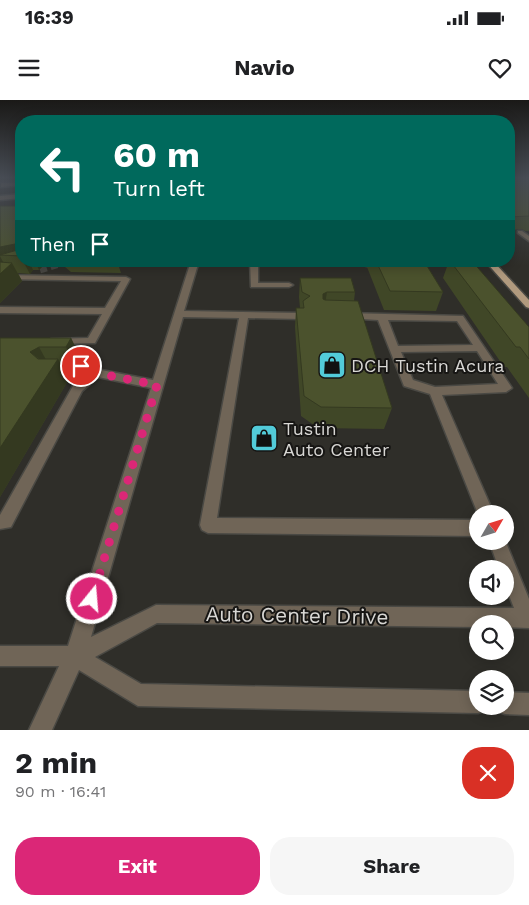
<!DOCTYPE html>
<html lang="en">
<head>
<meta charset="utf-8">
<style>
	body { margin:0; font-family:"Work Sans",sans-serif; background:#f6f6f6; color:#202124; height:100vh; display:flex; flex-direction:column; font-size:19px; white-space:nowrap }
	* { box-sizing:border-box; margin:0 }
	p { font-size:16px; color:#757577 }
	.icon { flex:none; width:28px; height:28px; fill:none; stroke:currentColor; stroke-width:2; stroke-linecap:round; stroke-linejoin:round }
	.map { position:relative; height:630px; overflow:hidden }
	.side { display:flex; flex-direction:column; background:#fff; flex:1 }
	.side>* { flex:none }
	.banner { position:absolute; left:15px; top:15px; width:500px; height:152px; border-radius:20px; box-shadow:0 2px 12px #0003; background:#00695c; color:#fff; overflow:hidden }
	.needle { width:32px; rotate:51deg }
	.controls { position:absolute; left:469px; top:405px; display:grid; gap:10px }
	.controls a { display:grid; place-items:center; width:45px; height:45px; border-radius:50%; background:#fff; box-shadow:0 2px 12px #0003; font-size:25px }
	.pin { position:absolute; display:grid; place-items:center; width:42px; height:42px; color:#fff; margin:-21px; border:2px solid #fff; border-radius:50%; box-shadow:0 1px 5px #0007 }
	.me { position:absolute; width:55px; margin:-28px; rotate:17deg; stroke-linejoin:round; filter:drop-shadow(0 0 4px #0008) }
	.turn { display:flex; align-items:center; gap:18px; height:105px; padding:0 15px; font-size:22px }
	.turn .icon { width:65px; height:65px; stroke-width:2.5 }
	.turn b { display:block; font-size:35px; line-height:42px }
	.then { display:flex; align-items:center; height:48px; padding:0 15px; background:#0003; gap:10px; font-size:19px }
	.round { display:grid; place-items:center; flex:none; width:52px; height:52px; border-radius:20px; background:#f6f6f6 }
	.headline { display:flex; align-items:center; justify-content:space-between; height:85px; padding:0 15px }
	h1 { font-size:30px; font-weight:700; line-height:38px }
	.primary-button { display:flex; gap:10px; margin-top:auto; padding:10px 15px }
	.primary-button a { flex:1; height:58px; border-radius:20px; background:#db2777; color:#fff; font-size:20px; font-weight:700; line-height:58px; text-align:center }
	.primary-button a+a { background:#f6f6f6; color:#202124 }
	.status { display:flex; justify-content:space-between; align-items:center; height:35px; padding:0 25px; background:#fff; direction:ltr }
	.status svg { height:14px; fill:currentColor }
	header { display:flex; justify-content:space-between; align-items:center; height:65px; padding:0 15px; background:#fff; font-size:22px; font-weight:700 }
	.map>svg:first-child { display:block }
</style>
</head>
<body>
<div class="status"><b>16:39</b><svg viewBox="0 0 49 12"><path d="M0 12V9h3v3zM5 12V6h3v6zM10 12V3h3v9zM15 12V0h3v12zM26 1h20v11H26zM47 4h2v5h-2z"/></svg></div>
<header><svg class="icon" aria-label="menu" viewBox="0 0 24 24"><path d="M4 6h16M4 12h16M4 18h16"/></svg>Navio<svg class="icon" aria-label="heart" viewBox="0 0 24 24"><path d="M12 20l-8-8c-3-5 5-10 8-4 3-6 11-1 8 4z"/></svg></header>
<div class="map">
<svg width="529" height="630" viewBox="0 0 529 630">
	<rect width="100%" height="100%" fill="#2f2e29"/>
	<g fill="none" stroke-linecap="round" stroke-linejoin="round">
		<polyline stroke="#484743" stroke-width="7" stroke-dasharray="7 4" stroke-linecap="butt" points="40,170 69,161"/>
		<g stroke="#4a4944" stroke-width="3">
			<g id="minor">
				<polygon points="1,83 21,83 21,85 1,87"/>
				<polygon points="21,94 21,98 0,100 0,96"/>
				<polygon points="518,131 522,131 529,136 529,141 518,133"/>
				<polygon points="191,161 199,161 184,211 301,213 306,216 301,219 248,218 217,418 478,420 478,436 208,433 202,430 200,425 239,218 183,217 91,537 156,505 514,508 505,485 505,469 499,469 489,441 505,440 529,499 529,528 505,527 505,524 478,524 478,527 157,523 95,557 141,584 478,591 478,606 487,606 486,610 478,613 138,606 79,570 52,630 29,630 59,566 0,566 0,546 68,546 151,288 98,277 82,291 11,427 0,429 0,415 73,286 85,277 50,277 44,273 50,269 96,269 153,280"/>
				<polygon points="250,161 258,161 258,183 289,183 293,185 289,187 251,187"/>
				<path d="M349 161 385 162 389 164C380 169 358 166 349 161Z"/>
				<polygon points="0,175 126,177 130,179 95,243 55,244 50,241 51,239 88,238 102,214 0,213 0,207 105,208 121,181 0,179"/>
				<path d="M347 213 463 216 512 288 506 292 442 295 494 414H478L430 294 404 286 378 220 344 218V214ZM388 220 457 221 473 245 398 246ZM477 251 498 284 435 287 413 280 401 252Z"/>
				<polygon points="505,592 529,593 529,615 505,614 497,611 495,606 505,606"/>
			</g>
		</g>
		<g stroke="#4a4944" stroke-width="3">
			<polygon id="major" points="485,161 493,161 529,200 529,208 526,207"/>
		</g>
		<use href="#minor" fill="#706557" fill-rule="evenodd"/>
		<use href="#major" fill="#b19a7e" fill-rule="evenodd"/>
	</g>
	<g fill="#404727">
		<polygon points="509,78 529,78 529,131 525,131 522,129 509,130"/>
		<polygon points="0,106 21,106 21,161 48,161 39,170 33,170 30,174 18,173 22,181 0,203"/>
		<polygon points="58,161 117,161 121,173 71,172"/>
		<polygon points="368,161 424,161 443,192 436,211 384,210 367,167"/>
		<polygon points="449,161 472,161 529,227 529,298 507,267 504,267 443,178"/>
		<polygon points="300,178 355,192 354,201 392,308 384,329 318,328 301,316 295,227 296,208 300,208 299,197"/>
		<polygon points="0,238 71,238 81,259 76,267 63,267 69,279 0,397"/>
	</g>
	<g fill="#343920">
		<polygon points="20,143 21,146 21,157 21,156 0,155 0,147"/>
		<polygon points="0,156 5,166 0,167"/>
		<polygon points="23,161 29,161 33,170 30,174"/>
		<polygon points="35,161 48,161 39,170"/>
		<polygon points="12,163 22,181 0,203 0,174"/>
		<polygon points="327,192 324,211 320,213 323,194"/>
		<polygon points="71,238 81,259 76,267 66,247"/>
		<polygon points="39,247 50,267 30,252"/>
		<polygon points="58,259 69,279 0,397 0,348"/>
	</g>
	<g fill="#4b522d" stroke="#343920">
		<polygon points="509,78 529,78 529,116 509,117"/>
		<polygon points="0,106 21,106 21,156 0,155 21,149 20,143 0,147"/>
		<polygon points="376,161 424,161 443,192 390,191"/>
		<polygon points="450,161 472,161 529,227 529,259 520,247 516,247"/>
		<polygon points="0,162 12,163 0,174"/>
		<polygon points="300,178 351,178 355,192 327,192 323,194 323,199 325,200 358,201 392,308 321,307 304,296 296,208 304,208 303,201 310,196 302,192"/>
		<polygon points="0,238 71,238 66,247 39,247 30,252 38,259 58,259 0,348"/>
	</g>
	<linearGradient id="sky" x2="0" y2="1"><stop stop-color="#1a1917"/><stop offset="0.47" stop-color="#474c54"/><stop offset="1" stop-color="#474c54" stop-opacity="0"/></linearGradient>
	<rect width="529" height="166" fill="url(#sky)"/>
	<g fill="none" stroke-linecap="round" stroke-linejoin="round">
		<polyline stroke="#db2777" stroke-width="9" stroke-dasharray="0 16.2" points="81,266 96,273 157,285 92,499"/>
	</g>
	<defs>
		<g id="shop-square" transform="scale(1.4375)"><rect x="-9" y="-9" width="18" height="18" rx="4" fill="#52cbd9" stroke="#171614"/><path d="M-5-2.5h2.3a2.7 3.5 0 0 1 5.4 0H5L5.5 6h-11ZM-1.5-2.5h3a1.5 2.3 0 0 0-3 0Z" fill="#111"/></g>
	</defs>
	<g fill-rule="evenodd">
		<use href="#shop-square" x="332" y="265"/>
		<use href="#shop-square" x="264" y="338"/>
	</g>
	<g text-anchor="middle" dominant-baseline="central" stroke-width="4" stroke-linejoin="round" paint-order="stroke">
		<g font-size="18" fill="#d8d7d4" stroke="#171614" text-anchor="start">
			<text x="351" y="265">DCH Tustin Acura</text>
			<text x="283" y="328">Tustin<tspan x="283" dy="21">Auto Center</tspan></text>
		</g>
		<g font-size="21" fill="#d8d7d4" stroke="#171614">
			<text transform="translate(297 515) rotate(1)">Auto Center Drive</text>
		</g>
	</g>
</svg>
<div class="controls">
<a><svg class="needle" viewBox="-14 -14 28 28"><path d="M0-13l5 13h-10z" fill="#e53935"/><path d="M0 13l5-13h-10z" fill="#757577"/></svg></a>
<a><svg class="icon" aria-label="sound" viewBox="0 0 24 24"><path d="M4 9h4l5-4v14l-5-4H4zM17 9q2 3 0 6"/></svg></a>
<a><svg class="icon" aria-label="search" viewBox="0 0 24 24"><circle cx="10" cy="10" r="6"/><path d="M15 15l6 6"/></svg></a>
<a><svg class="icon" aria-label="layers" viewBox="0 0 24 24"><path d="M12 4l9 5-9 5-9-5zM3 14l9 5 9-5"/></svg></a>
</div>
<div class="pin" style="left:81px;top:266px;background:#d93025"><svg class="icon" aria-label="arrive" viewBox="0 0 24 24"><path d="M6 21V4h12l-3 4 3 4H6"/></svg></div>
<svg class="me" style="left:92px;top:499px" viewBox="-20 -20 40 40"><circle r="17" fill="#db2777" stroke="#fff" stroke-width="3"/><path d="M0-11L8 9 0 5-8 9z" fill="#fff"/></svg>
<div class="banner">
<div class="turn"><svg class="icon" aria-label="left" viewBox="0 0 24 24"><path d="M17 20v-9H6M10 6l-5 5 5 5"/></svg><div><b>60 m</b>Turn left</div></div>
<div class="then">Then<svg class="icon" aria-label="arrive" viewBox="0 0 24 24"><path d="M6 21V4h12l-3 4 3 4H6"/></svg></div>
</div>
</div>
<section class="side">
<div class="headline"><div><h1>2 min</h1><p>90 m · 16:41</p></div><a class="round" style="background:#d93025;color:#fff"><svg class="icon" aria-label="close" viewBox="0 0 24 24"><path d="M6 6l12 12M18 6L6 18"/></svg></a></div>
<div class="primary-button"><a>Exit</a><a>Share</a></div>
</section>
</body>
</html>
